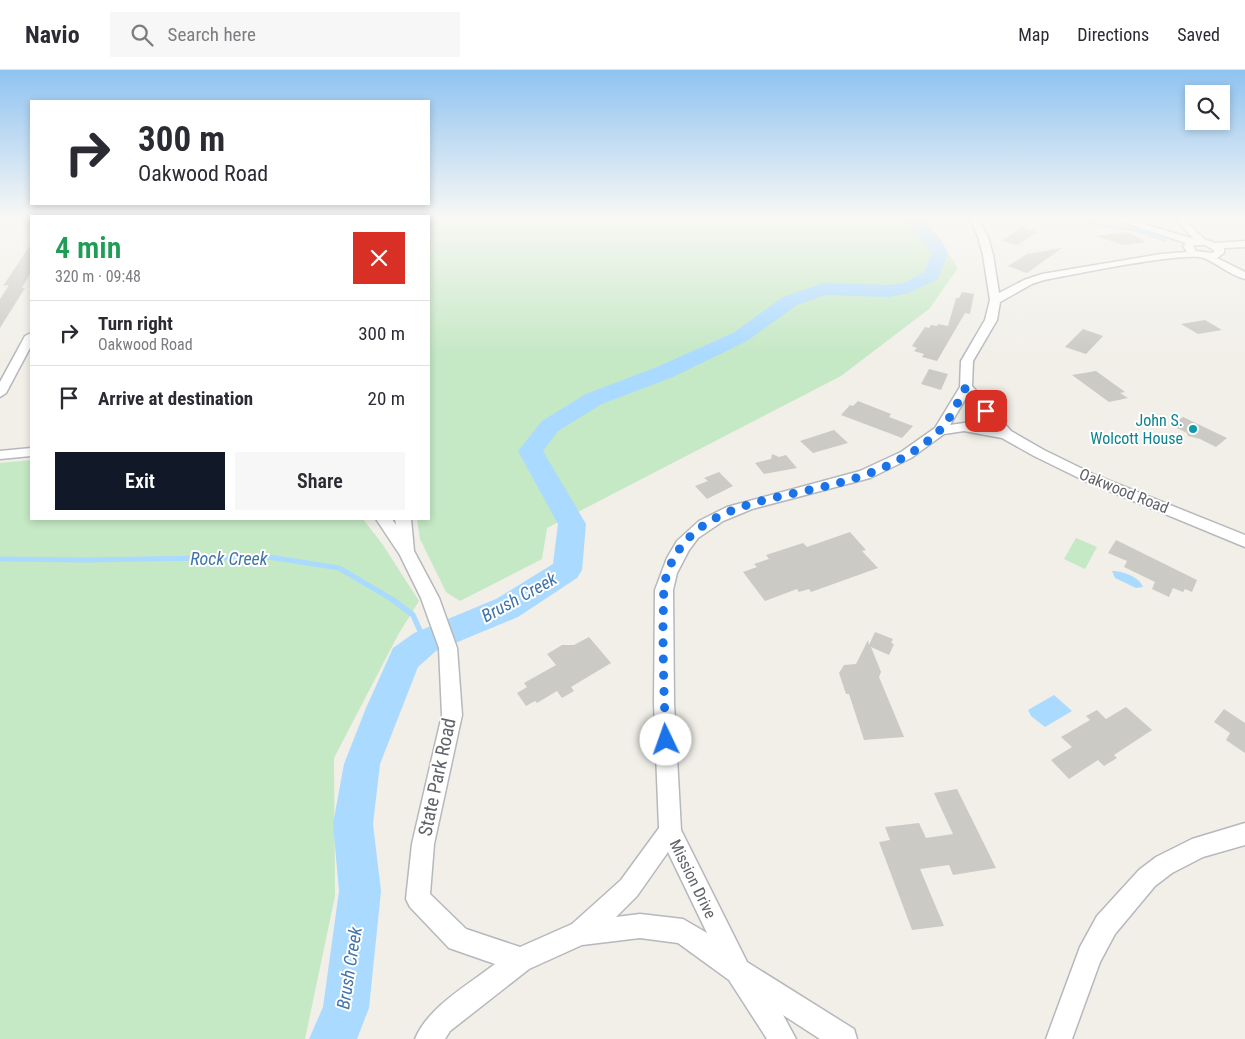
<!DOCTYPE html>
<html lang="en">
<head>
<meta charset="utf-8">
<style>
	body { margin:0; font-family:"Roboto Condensed",sans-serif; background:#f7f7f7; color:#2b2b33; height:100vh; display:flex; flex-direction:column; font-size:19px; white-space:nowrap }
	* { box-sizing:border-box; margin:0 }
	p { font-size:16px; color:#7c7c81 }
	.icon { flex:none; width:28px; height:28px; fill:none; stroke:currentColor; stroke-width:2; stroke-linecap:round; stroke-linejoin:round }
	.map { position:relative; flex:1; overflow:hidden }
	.side { position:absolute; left:30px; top:145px; width:400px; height:305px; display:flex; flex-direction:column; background:#fff; border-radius:0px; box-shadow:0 2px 8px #0003 }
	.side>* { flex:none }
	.top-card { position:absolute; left:30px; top:30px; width:400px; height:105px; border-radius:0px; box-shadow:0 2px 8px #0003; background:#fff; color:#2b2b33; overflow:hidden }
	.fabs { position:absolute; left:1185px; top:15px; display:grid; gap:10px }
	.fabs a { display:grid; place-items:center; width:45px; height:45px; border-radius:0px; background:#fff; box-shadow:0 2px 8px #0003; font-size:25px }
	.pin { position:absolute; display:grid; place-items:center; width:42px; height:42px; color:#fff; margin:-21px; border-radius:10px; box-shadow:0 2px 8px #0006 }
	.me { position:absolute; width:55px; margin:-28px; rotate:357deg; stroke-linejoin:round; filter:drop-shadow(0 0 4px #0008) }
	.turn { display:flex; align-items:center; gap:18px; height:105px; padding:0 25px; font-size:22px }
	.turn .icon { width:65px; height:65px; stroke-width:2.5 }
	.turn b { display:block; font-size:35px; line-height:42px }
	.round { display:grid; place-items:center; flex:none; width:52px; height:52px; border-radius:0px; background:#f7f7f7 }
	.head { display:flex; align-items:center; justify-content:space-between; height:85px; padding:0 25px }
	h1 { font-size:30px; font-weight:600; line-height:38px; color:#1e9e55 }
	.action { display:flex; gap:10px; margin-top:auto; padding:10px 25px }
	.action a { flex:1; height:58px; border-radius:0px; background:#111827; color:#fff; font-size:20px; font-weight:600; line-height:58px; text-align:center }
	.action a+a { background:#f7f7f7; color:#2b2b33 }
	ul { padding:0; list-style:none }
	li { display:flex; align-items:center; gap:15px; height:65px; padding:0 25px; border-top:1px solid #e1e1e2 }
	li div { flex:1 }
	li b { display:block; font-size:19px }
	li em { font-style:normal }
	header { display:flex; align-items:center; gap:30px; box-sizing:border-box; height:70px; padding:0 25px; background:#fff; border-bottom:1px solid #e1e1e2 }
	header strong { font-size:24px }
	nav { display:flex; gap:28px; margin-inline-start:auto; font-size:18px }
	.search { width:350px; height:45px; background:#f7f7f7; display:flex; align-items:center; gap:12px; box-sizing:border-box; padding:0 18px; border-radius:0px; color:#7c7c81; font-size:19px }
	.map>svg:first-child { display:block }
</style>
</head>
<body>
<header>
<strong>Navio</strong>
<div class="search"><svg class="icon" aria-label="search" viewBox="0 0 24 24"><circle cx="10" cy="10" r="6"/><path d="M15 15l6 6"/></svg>Search here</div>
<nav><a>Map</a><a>Directions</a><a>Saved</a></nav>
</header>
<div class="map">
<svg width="1245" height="969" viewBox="0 0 1245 969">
	<rect width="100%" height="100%" fill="#f1efe8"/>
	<g fill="#c5e8c5">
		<polygon points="429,149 925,149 958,198 929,239 841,306 547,458 542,489 460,531 446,522 420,469 417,449 429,449"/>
		<polygon points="31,390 31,449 363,449 383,475 419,531 398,565 334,688 335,826 305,969 0,969 0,393"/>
		<polygon points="1076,468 1097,477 1085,499 1064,489"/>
	</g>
	<g fill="#aadaff">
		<path d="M1112 501C1123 501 1139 507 1143 517L1136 518 1115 508Z"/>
		<polygon points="1054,625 1072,641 1045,657 1031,646 1028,640"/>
	</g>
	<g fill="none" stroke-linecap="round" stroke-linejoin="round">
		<polyline stroke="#aadaff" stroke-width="3" points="1081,149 1100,155 1134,160 1165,170"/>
		<polyline stroke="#aadaff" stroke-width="5" points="0,489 84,490 269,487 339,498 395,531"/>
		<polyline stroke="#aadaff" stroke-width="5.5" points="393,530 413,545 425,572"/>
		<polygon fill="#aadaff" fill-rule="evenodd" points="906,149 923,149 941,170 948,183 938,209 909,223 889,227 825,225 797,235 747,271 673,307 602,334 558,361 543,381 586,454 582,500 577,508 518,547 436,581 418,597 380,694 373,754 381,821 369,938 357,969 309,969 323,937 339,821 333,754 344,694 366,638 393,578 414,563 496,529 553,494 558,454 518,381 542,351 586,324 657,297 733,263 783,227 823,213 889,215 904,213 924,202 932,183"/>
	</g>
	<g fill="#cccac5">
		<polygon points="1021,157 1038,162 1017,175 1002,171"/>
		<polygon points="1128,162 1146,172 1124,175 1095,166"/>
		<polygon points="31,174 31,202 22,218 25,218 0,258 0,229 9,215 3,216"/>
		<polygon points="1062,178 1027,203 1008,196 1027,184"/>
		<polygon points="962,222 974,224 970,244 965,243 937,291 922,287 924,284 914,281 917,278 912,276 925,257 929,258 931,255 937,256 938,254 948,256 956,228 959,228"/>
		<polygon points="1205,250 1222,260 1198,264 1181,254"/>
		<polygon points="1083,259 1103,266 1086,284 1065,277"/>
		<polygon points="929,299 948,304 941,320 921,314"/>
		<polygon points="1096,301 1125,322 1120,323 1128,328 1109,332 1072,305"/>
		<polygon points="858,331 891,344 889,347 913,356 902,368 841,345 850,335 853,336"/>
		<polygon points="1183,347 1227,368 1216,377 1200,369 1188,366 1187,363 1171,355"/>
		<polygon points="834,360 848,373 813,383 800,371"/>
		<polygon points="772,384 779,387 786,385 797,398 764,404 755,393 771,389"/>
		<polygon points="719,402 733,416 707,429 695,416 708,411 704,408"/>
		<polygon points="850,462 866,480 862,481 878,498 811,522 809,519 799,522 797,519 765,531 743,502 757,497 754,494 769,489 766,485 803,473 807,477"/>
		<polygon points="1116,470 1197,510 1192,522 1185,519 1183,522 1173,518 1169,527 1152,519 1155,512 1124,497 1127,491 1108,483"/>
		<polygon points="875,562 893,569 891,573 894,574 889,585 871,577 881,602 879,607 904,667 864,670 849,624 846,624 839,603 844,595 856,594 868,570 869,575"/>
		<polygon points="589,567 611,593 571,617 574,621 562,628 557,621 537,633 535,631 526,636 517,623 527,617 524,613 556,595 547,584 562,575 574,575"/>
		<polygon points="1126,637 1152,660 1114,685 1117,688 1104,696 1098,690 1069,709 1051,690 1072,677 1061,667 1090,650 1086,646 1097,640 1106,649"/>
		<polygon points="1224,639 1245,653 1245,683 1226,670 1230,663 1214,652"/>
		<polygon points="957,719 996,798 953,805 949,795 920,799 944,856 912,860 879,772 890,770 885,757 919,753 926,768 953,764 934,723"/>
	</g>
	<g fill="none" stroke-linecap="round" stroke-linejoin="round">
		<g stroke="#b5b8bc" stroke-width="3">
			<g id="minor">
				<path d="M970 149H979L988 167 993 185 999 223 1024 210 1042 204 1161 184 1187 182 1183 176 1186 173 1113 149H1127L1194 169 1175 149H1184L1204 169 1215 173 1245 171V177L1224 178V183L1217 188 1245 202V209C1230 205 1218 194 1204 188 1185 181 1071 205 1044 210L1032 214 1000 232 997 250 973 291 972 316 1011 361 1044 380 1095 405 1245 465V477L1085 411 1034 386 1002 368 964 361 944 364 911 388 870 408 752 439 723 451 698 468 689 480 677 503 673 520 674 633 681 760 747 892 854 959 857 969H820L783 945 796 969H767L729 910 678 873 640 868 582 875 529 899 450 961 445 969H415C428 937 468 915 495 894L449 878 410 837 406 829 412 774 442 645 439 578 421 528 400 485 376 449H392L396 455 395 449H411L414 481 439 528 457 578 462 645 434 774 430 824 466 859 520 877 572 854 621 810 659 758 654 633 655 520 667 488 677 471 699 451 727 437 860 401 901 382 935 358 960 317 961 291 985 250 990 230 983 185 978 167ZM1194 175H1205L1215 181 1212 183 1196 181 1193 176ZM967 326 994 358 964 353 950 355ZM668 782 707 863 683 849 640 844 616 847 637 826Z"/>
				<polygon points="31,263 31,276 6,323 0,327 0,312 25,266"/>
				<polygon points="31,378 31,386 0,389 0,381"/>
				<polygon points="1245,753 1245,775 1203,787 1172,803 1155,816 1115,864 1100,892 1072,969 1046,969 1080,877 1097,846 1139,800 1156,787 1192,769"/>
			</g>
		</g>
		<use href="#minor" fill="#fff" fill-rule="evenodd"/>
	</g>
	<linearGradient id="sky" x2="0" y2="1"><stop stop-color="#8fc3f1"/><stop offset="0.52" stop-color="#f9f8f5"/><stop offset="1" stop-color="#f9f8f5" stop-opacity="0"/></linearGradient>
	<rect width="1245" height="285" fill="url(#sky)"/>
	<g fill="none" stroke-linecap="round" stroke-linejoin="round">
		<path stroke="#1a73e8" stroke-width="9" stroke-dasharray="0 16.2" d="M666 670C664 631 663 592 663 553 664 537 662 519 667 504 691 431 780 430 842 412 876 403 912 387 938 362 950 351 958 331 966 317L986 341"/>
	</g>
	<circle fill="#0f9aa8" stroke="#fff" stroke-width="2" cx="1193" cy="359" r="5"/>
	<g text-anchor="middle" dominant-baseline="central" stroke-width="4" stroke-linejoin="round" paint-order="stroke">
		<g font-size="16" fill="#0d838f" stroke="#fff" text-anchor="end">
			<text x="1183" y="350">John S.<tspan x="1183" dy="18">Wolcott House</tspan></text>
		</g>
		<g font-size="16" fill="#5f6368" stroke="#fff">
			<text transform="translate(1124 421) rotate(22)">Oakwood Road</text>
			<text transform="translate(693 809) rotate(64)">Mission Drive</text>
		</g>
		<g font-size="18" font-style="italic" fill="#4174aa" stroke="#fff">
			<text x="229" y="488">Rock Creek</text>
			<text transform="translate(519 527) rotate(-29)">Brush Creek</text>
			<text transform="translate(349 898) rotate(-81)">Brush Creek</text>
		</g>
		<g font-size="19" fill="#5f6368" stroke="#fff">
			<text transform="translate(437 707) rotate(-78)">State Park Road</text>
		</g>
	</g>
</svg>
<div class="fabs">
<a><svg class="icon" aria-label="search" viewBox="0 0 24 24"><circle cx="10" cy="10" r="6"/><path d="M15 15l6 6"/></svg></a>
</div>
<div class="pin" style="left:986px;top:341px;background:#d93025"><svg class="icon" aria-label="arrive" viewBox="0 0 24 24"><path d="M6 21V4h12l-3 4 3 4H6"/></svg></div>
<svg class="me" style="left:666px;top:670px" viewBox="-20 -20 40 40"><circle r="19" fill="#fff"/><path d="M0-13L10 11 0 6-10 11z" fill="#1a73e8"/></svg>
<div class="top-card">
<div class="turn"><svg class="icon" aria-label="right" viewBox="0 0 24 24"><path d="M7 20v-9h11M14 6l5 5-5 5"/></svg><div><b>300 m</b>Oakwood Road</div></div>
</div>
<section class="side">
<div class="head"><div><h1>4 min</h1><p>320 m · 09:48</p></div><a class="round" style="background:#d93025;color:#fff"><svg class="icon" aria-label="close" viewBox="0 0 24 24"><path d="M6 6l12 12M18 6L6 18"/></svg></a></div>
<ul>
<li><svg class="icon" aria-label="right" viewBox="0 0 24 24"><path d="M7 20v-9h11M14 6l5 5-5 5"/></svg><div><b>Turn right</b><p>Oakwood Road</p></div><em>300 m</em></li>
<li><svg class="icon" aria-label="arrive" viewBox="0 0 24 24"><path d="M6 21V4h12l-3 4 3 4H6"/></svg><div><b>Arrive at destination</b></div><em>20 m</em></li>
</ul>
<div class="action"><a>Exit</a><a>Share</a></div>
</section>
</div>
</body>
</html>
